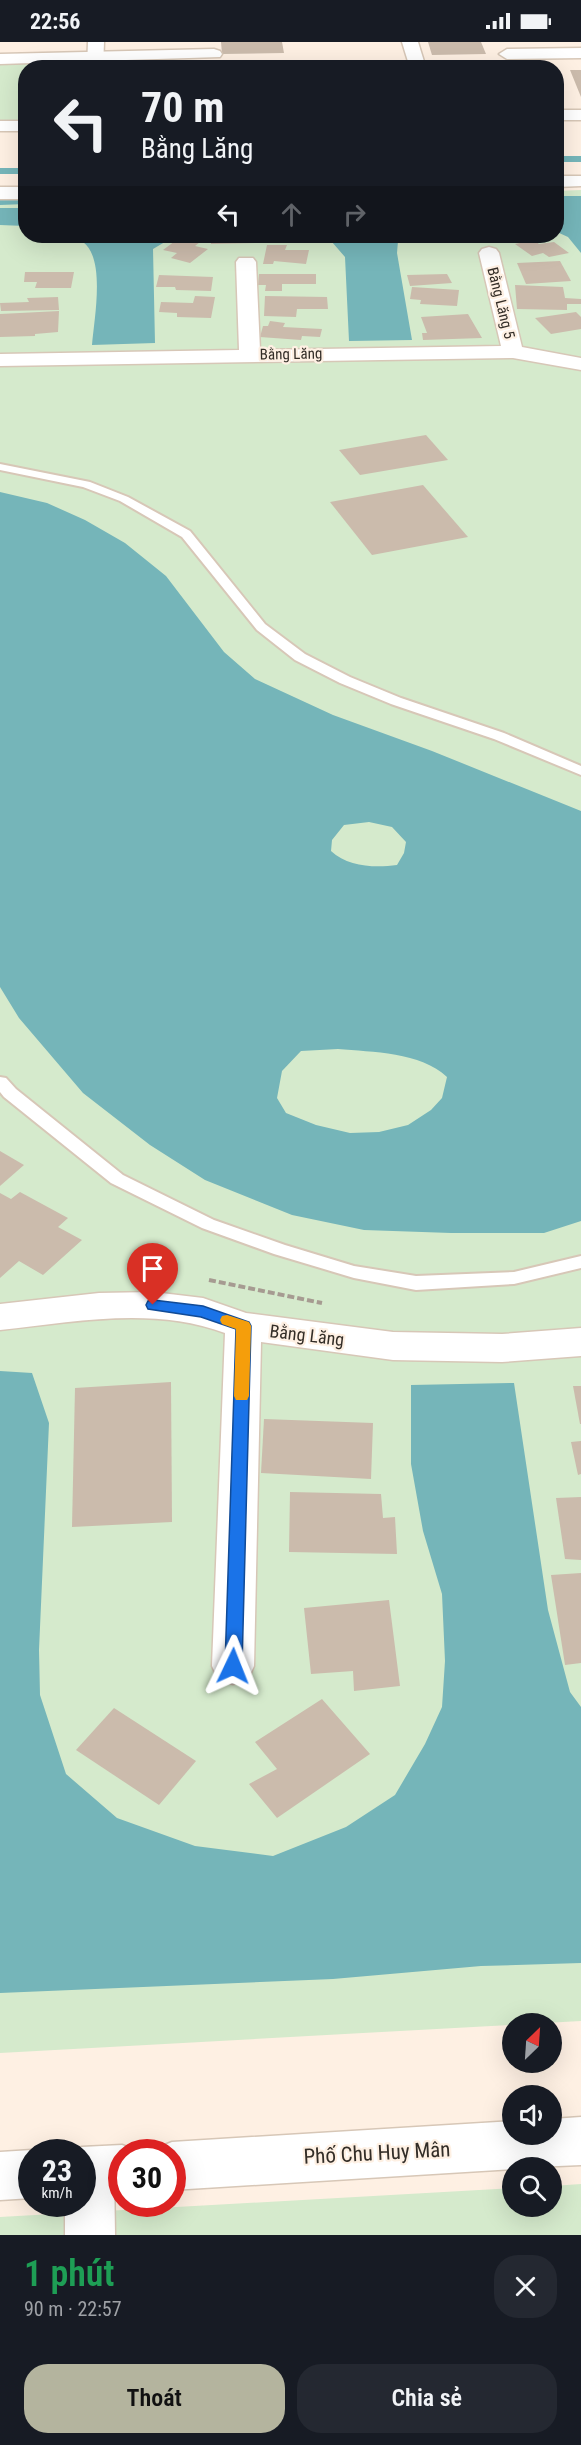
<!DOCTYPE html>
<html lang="vi">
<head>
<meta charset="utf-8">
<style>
	body { margin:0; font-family:"Roboto Condensed",sans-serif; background:#242831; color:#f1f3f6; height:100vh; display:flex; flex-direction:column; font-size:22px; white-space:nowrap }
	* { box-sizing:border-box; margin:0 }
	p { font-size:20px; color:#9ea1a6 }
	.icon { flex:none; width:33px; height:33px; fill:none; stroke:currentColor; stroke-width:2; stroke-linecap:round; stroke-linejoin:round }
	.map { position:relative; height:2193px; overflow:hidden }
	.drawer { display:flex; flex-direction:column; background:#171b24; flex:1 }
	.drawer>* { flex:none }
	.banner { position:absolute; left:18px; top:18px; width:546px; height:183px; border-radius:24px; box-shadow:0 6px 24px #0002; background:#171b24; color:#f1f3f6; overflow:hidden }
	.needle { width:39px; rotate:25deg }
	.buttons { position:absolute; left:502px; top:1971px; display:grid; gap:12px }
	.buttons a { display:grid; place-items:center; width:60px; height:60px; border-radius:50%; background:#171b24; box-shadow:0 6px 24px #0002; font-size:30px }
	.speed { position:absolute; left:18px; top:2097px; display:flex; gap:12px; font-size:30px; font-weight:700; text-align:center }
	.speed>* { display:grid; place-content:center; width:78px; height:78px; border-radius:50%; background:#171b24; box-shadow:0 6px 24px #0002; line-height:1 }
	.speed small { font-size:15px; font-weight:400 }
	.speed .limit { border:9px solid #d22; background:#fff; color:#111 }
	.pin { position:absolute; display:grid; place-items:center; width:51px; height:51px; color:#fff; margin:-62px -26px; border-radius:50% 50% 50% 0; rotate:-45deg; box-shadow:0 0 6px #0007 }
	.pin .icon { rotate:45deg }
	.me { position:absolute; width:66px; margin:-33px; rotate:2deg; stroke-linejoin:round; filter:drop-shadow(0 0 4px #0008) }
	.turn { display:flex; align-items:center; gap:21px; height:126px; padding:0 24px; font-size:27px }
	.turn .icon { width:78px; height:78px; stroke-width:2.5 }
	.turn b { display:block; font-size:42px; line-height:51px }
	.lanes { display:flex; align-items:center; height:57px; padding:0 24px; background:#0003; justify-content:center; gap:30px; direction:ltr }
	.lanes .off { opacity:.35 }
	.round { display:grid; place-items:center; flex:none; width:63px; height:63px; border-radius:24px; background:#242831 }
	.overview { display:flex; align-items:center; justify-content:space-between; height:102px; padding:0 24px }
	h1 { font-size:36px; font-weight:600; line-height:45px; color:#1e9e55 }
	.button { display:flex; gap:12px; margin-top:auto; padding:12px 24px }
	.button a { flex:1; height:69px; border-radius:24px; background:#b4b49e; color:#111; font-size:24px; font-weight:600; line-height:69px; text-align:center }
	.button a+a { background:#242831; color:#f1f3f6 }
	.status { display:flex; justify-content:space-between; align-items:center; height:42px; padding:0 30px; background:#171b24; direction:ltr }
	.status svg { height:16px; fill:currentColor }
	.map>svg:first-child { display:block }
</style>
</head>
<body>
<div class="status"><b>22:56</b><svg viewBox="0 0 49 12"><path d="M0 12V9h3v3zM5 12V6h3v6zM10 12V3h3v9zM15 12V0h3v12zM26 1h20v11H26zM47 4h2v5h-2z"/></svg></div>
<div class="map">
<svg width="581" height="2193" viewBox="0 0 581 2193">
	<rect width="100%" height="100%" fill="#fef0e3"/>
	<g fill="#d5eacc">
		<polygon points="69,20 69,25 26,26 25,79 0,79 0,22"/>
		<polygon points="581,148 581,1979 0,2011 0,161 25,160 26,194 556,194 557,149"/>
		<polygon points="581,2142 581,2193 0,2193 0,2175 513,2146 513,2164 552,2164 552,2144"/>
	</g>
	<g fill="#75b5b9" fill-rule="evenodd">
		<polygon points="557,154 581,154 581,211 568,195 557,190"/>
		<polygon points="0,166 25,166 25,184 0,183"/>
		<path d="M65 194H175L153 207 155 301 92 303C94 277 106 217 83 200 78 197 71 195 65 194Z"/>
		<polygon points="321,194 403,194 398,199 397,211 412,298 349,299 345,215 332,200"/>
		<path d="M0 450 47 461 85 478 125 501 166 534 224 610 255 637 333 673 432 709 581 769V1179L544 1191H451L364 1188 292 1173 205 1138 150 1103 83 1051 19 976 0 945ZM369 780 392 785 406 800 404 811 397 823C375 826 348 825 331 809L332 798 344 783ZM338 1007C372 1010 421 1010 447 1035L442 1056 431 1068 408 1083 379 1090 350 1091 316 1083 286 1071 277 1056 282 1029 301 1009Z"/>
		<polygon points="0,1329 32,1331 49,1381 39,1608 40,1653 66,1732 117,1776 195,1804 273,1814 346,1785 395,1753 425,1702 442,1665 445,1619 442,1552 423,1489 411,1422 411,1343 514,1341 548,1568 570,1650 581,1665 581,1921 481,1924 333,1937 0,1951"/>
	</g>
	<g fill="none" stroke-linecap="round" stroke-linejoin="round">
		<g stroke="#75b5b9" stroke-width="6">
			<polyline points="556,117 581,117"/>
			<polyline points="0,129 26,129"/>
			<polyline points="0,160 26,159"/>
		</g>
	</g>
	<g fill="#cbbbac">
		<polygon points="221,0 282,0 284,11 222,12"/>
		<polygon points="428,0 481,0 486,12 432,13"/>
		<polygon points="432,18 486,18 488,26 434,26"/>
		<polygon points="570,28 581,28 581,55"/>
		<polygon points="211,194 258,194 258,201 211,202"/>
		<polygon points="485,194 520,194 514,199"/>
		<polygon points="179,196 200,200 195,204 208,207 190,221 171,216 177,211 163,208"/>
		<polygon points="534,198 539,202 554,200 569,211 549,215 543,211 532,214 515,202"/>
		<polygon points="267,203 287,203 285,208 309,208 306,222 274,219 273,222 263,222"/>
		<polygon points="560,219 571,239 526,242 517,221"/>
		<polygon points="25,230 74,230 71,246 35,246 37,240 24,240"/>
		<polygon points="259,232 316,232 316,242 282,242 282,249 265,249 266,243 258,243"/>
		<polygon points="447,232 452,241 410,244 407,233"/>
		<polygon points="159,233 213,235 211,249 176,248 175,245 156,245"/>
		<polygon points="515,243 563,245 565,256 581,257 581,262 567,262 567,268 517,267"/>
		<polygon points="412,245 459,248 457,264 420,262 421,258 410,257"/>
		<polygon points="195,254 215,255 211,276 177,275 177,271 159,270 161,260 193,261"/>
		<polygon points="265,254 327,255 328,267 297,267 296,275 264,274"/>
		<polygon points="58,255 59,268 1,269 0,261 29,260 27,256"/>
		<polygon points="59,269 58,290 35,292 35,294 0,295 0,272"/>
		<polygon points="576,270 581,275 581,287 551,292 535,276"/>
		<polygon points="468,272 482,296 423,298 422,291 427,291 421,275"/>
		<polygon points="270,279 285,281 283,285 322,287 320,295 302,294 301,298 260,295 263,284 268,284"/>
		<polygon points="426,393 448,418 360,433 339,408"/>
		<polygon points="423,443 468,495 372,513 330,460"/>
		<polygon points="0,1109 24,1123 0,1144"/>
		<polygon points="20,1150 68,1176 58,1185 82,1198 43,1233 19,1219 0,1236 0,1151 11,1157"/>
		<polygon points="171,1340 172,1480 72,1485 75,1346"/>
		<polygon points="573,1344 581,1344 581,1382 580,1382"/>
		<polygon points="264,1377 373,1381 371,1437 261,1431"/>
		<polygon points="581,1399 581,1432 578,1433 571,1400"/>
		<polygon points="290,1450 381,1452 383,1476 395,1475 397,1512 289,1510"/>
		<polygon points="581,1455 581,1518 565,1517 556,1456"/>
		<polygon points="581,1531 581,1621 565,1623 551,1533"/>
		<polygon points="389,1558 400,1644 354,1649 353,1629 311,1632 304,1566"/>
		<polygon points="322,1657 370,1712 277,1776 249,1742 277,1727 255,1700"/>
		<polygon points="114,1666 196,1719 159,1763 76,1708"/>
	</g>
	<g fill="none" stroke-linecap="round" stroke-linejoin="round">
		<g stroke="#d7c7b7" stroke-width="4">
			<g id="lane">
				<polygon points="0,422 90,440 128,455 190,489 265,582 305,612 350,635 401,656 504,691 581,724 581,733 494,697 391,662 340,641 295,618 257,588 182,495 120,459 83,445 0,428"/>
				<polygon points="0,1035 6,1036 16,1047 123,1133 214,1178 285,1203 354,1224 416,1234 514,1230 581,1214 581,1226 514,1242 416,1248 354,1236 274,1212 202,1186 111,1141 4,1055 0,1050"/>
			</g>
		</g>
		<g stroke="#d7c7b7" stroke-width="3">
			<g id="street">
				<polygon points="402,0 418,0 426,26 410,26"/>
				<polygon points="581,6 581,16 507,17 499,12 507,7"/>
				<polygon points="214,7 220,9 222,12 220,15 0,22 0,12"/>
				<polygon points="489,205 496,207 499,211 522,305 581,316 581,328 513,316 0,324 0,312 239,308 236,220 239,216 253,216 256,220 260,308 501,304 479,211 482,207"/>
				<path d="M153 1250 203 1256 246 1271 393 1290 502 1292 581 1286V1314L502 1320 393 1318 261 1300 254 1624 248 1637 233 1642 218 1637 212 1624 225 1291C153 1264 74 1280 0 1288V1262L99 1251Z"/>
			</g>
		</g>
		<g stroke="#d7c7b7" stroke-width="3">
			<g id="secondary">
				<polygon points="88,0 104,0 103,26 87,26"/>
				<rect x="556" y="68" width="25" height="10"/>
				<rect x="0" y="79" width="26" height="10"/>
				<polygon points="556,134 581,134 581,144 556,145"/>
				<rect x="0" y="145" width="26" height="12"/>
				<polygon points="581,2075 581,2123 513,2126 513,2127 172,2148 172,2110 153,2110 155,2107 172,2100 513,2079 513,2092 552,2092 552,2077"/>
				<polygon points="122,2103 140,2110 122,2110 122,2151 82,2153 82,2110 68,2110 82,2105"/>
				<polygon points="32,2108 39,2110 32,2110 32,2156 0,2158 0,2110"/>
			</g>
		</g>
		<g stroke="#d7c7b7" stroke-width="3">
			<polygon id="primary" points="90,2105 107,2112 114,2129 115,2193 65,2193 65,2162 82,2162 82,2110 76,2110"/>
		</g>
		<polyline stroke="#a69b91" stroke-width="4" stroke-dasharray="7 3" stroke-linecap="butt" points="209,1238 322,1261"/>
		<use href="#lane" fill="#fff" fill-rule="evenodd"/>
		<use href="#street" fill="#fff" fill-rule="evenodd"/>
		<use href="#secondary" fill="#fff" fill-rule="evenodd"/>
		<use href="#primary" fill="#fff" fill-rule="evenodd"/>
	</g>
	<polygon fill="#1a73e8" stroke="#114b97" stroke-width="1.5" points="153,1258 203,1264 249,1280 251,1284 242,1624 239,1630 233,1632 227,1630 225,1624 236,1287 201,1275 148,1267 146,1263 148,1259"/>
	<polygon fill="#f59e0b" points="227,1273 249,1280 251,1284 249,1354 247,1358 236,1358 234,1354 236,1287 222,1282 220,1278 222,1274"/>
	<g text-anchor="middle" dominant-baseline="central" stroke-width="4.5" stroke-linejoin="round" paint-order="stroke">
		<g font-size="15" fill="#332d27" stroke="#fef0e3">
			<text transform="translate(501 261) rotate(76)">Bằng Lăng 5</text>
			<text transform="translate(291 312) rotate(-1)">Bằng Lăng</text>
		</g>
		<g font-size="18" fill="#332d27" stroke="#fef0e3">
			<text transform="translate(307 1293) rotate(7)">Bằng Lăng</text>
		</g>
		<g font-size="21" fill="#332d27" stroke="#fef0e3">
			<text transform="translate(377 2111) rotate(-3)">Phố Chu Huy Mân</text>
		</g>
	</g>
</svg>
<div class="buttons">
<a><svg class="needle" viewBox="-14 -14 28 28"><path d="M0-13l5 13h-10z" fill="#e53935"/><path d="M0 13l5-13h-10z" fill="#9ea1a6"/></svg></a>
<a><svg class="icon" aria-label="sound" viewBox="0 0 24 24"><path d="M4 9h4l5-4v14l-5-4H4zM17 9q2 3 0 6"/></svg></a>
<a><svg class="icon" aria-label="search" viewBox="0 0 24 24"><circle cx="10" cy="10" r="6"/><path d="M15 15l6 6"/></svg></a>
</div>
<div class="speed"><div>23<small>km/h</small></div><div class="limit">30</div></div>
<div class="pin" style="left:153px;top:1263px;background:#d93025"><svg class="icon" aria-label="arrive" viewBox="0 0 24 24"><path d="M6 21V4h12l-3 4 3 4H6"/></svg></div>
<svg class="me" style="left:233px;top:1624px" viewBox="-20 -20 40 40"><path d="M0-17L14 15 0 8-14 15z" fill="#1a73e8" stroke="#fff" stroke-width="4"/></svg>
<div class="banner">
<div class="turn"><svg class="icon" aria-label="left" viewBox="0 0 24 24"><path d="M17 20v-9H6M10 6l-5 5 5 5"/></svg><div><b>70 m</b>Bằng Lăng</div></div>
<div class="lanes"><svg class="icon" aria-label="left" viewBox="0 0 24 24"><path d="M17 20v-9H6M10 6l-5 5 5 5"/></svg><svg class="icon off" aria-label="ahead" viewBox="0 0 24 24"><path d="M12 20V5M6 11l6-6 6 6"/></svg><svg class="icon off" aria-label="right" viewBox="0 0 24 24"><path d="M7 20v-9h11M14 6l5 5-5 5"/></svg></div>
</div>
</div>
<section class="drawer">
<div class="overview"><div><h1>1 phút</h1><p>90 m · 22:57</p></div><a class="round"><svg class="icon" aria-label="close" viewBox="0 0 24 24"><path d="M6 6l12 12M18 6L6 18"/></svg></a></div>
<div class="button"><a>Thoát</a><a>Chia sẻ</a></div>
</section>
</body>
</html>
